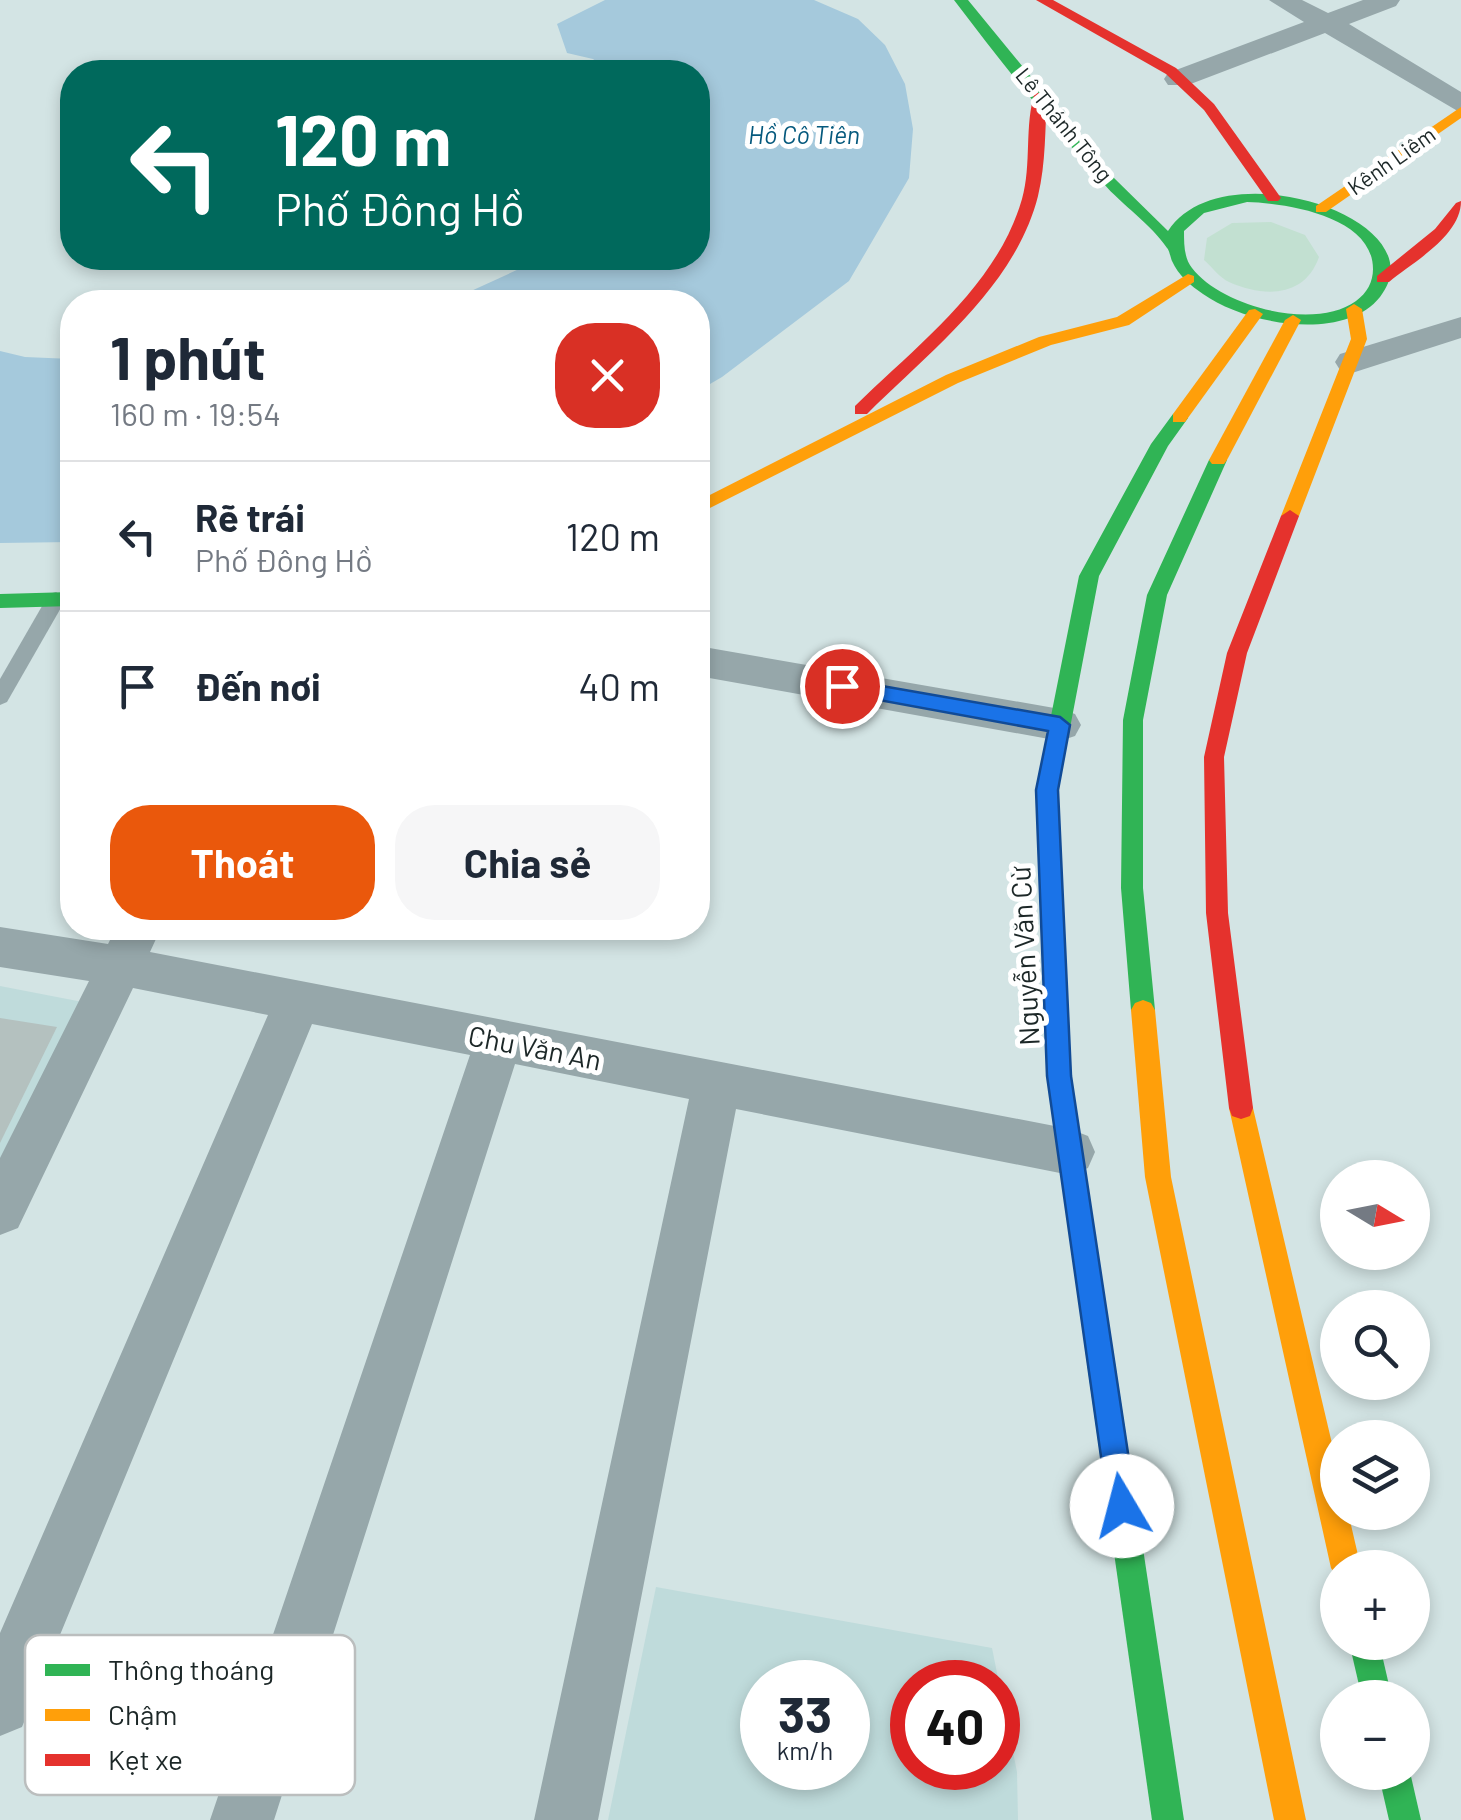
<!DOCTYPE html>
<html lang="vi">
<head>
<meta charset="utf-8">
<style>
	body { margin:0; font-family:Barlow,sans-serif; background:#f6f6f7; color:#1f2937; height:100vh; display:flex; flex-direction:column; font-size:38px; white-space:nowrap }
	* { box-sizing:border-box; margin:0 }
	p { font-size:32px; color:#747a83 }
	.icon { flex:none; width:55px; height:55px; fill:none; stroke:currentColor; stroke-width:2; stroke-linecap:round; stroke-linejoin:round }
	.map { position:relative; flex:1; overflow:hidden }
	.drawer { position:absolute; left:60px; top:290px; width:650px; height:650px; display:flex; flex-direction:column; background:#fff; border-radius:40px; box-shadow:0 5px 15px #0003 }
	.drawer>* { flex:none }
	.hud { position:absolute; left:60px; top:60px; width:650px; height:210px; border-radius:40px; box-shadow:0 5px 15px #0003; background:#00695c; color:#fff; overflow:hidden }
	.needle { width:65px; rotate:100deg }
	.fabs { position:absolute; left:1320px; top:1160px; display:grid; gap:20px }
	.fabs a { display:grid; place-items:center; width:110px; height:110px; border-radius:50%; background:#fff; box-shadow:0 5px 15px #0003; font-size:50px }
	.speed { position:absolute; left:740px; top:1660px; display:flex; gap:20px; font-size:50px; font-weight:700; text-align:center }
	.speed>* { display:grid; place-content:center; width:130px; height:130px; border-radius:50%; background:#fff; box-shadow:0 5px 15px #0003; line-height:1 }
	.speed small { font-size:25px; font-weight:400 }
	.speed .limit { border:15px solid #d22; background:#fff; color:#111 }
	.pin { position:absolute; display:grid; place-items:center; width:85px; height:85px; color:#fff; margin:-42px; border:5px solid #fff; border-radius:50%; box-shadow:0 2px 10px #0007 }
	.me { position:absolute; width:110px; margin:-55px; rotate:352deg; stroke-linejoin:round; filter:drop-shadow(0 0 8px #0008) }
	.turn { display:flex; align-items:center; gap:35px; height:210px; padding:0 50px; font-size:45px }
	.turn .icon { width:130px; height:130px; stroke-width:2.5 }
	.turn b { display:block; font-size:70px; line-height:85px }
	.round { display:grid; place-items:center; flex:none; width:105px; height:105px; border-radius:40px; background:#f6f6f7 }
	.headline { display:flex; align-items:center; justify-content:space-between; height:170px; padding:0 50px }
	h1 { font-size:60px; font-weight:700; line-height:75px }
	.button { display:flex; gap:20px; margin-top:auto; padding:20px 50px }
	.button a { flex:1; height:115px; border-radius:40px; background:#ea580c; color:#fff; font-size:40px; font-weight:700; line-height:115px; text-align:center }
	.button a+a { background:#f6f6f7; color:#1f2937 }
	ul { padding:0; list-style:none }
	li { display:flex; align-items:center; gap:30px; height:150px; padding:0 50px; border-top:2px solid #e0e1e3 }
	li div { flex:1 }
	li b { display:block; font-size:38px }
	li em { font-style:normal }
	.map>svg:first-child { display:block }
</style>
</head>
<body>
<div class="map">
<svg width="1461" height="1820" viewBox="0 0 1461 1820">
	<rect width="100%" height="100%" fill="#d3e4e4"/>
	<g fill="#bfdbdb" fill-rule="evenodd">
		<polygon points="0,986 93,1004 0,1186"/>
		<path d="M656 1587 992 1648 1017 1772 1018 1820H608ZM762 1682H848V1768H762ZM912 1682H998V1768H912Z"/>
	</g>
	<path fill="#c2e0d1" d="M1271 222 1305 235 1319 257C1305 297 1265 298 1229 282 1220 278 1212 267 1204 260L1207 238 1232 223Z"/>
	<g fill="#a5c9dc">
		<polygon points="605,0 814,0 858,19 885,45 905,84 913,129 909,178 849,281 722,377 698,391 698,302 447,302 543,258 698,258 698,72 610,72 593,59 567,53 557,24"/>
		<polygon points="0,351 25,357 72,359 72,542 0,543"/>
	</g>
	<polygon fill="#b4c1bf" points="0,1018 57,1027 0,1143"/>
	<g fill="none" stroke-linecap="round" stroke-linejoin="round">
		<polygon fill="#96a7aa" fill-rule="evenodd" points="56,592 66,599 7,702 0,705 0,679 49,594"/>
		<g fill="#96a7aa" fill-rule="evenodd">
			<polygon points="1269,0 1302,0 1328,13 1363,0 1400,0 1396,6 1349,24 1461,92 1461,113 1325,33 1188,85 1168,85 1164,79 1168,73 1304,22"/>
			<polygon points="1461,317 1461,338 1352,373 1340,370 1335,362 1340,354"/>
			<polygon points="698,646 1060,709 1075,714 1081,725 1075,736 1060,741 698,676"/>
			<polygon points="0,927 108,944 116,928 161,928 150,952 1070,1129 1088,1136 1095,1152 1088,1168 1070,1175 736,1109 598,1820 534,1820 689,1099 515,1064 274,1820 210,1820 470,1055 312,1024 22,1727 0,1736 0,1633 268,1015 133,988 18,1228 0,1235 0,1158 89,981 0,967"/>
		</g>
		<g fill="#30b455" fill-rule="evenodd">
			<path d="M954 0H968L1114 178 1168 231C1222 148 1441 219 1380 297 1343 343 1245 324 1203 294 1191 286 1178 275 1172 261 1171 259 1169 249 1167 248 1151 224 1122 205 1103 183 1051 125 1001 62 954 0ZM1247 202C1286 203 1373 216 1373 269 1373 282 1367 293 1356 301 1315 331 1222 307 1192 268 1184 258 1184 244 1184 231L1204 213Z"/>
			<polygon points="1179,412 1188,418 1168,446 1099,576 1058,791 1061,851 1058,857 1042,857 1039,851 1036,791 1079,576 1151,444 1173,414"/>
			<polygon points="1218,454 1227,460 1167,595 1143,720 1143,888 1155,1010 1151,1017 1143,1020 1135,1017 1131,1010 1121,888 1123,720 1147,595 1209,460"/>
			<polygon points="72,592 72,606 0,608 0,594"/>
			<polygon points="1101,1349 1111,1353 1115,1363 1184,1820 1152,1820 1087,1363 1091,1353"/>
			<polygon points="1349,1642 1379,1642 1392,1698 1362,1698"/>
			<polygon points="1378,1772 1410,1772 1421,1820 1389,1820"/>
		</g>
		<g fill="#ff9f0a" fill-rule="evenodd">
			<polygon points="1461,107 1461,118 1326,212 1316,212 1316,206"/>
			<polygon points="1188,274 1194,276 1194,282 1129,325 1051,345 958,383 698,514 698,501 946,375 1039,337 1117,317"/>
			<polygon points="1354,304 1362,309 1367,339 1299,516 1290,522 1283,520 1281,516 1351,339 1346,309"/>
			<polygon points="1255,309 1263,314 1185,422 1173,422 1173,414 1249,310"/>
			<polygon points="1293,315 1301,320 1227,460 1224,464 1212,464 1209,460 1285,320"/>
			<polygon points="1050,842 1058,845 1061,851 1071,1076 1115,1363 1111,1373 1101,1377 1091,1373 1087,1363 1047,1076 1039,851 1042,845"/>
			<polygon points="1143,1000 1151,1003 1155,1010 1171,1177 1306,1820 1274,1820 1145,1177 1131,1010 1135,1003"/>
			<polygon points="1241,1097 1250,1100 1253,1108 1338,1469 1338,1512 1348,1512 1361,1568 1338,1568 1338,1579 1331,1568 1229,1108 1232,1100"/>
		</g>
		<g fill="#e5322d" fill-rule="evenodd">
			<polygon points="1036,0 1053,0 1176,68 1214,104 1281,198 1278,201 1268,201 1204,110 1166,74"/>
			<path d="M1035 92 1047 95C1045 128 1046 163 1038 196 1015 287 930 351 867 414H855V406C917 345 997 286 1022 199 1032 164 1024 125 1035 92Z"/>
			<path d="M1461 201C1461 236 1413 262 1389 282H1377V276L1435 229 1456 203Z"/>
			<polygon points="1290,510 1299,516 1247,653 1224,757 1228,913 1253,1108 1250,1116 1241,1119 1232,1116 1229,1108 1206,913 1204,757 1227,653 1281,516"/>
		</g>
	</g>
	<polygon fill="#1a73e8" stroke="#114b97" stroke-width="2.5" points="842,679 1060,717 1070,725 1058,790 1071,1076 1136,1506 1132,1516 1122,1520 1112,1516 1108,1506 1047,1076 1036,790 1048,731 835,692 832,686"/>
	<g text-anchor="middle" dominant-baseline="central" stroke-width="10" stroke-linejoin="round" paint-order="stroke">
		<g font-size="22" fill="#1c2727" stroke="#fff">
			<text transform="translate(1065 124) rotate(51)">Lê Thánh Tông</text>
			<text transform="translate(1391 160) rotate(-35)">Kênh Liêm</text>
		</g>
		<g font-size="25" font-style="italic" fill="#05597d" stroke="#fff">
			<text x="804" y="134">Hồ Cô Tiên</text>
		</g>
		<g font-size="28" fill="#1c2727" stroke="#fff">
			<text transform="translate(1024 956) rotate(-93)">Nguyễn Văn Cừ</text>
			<text transform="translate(535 1047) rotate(11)">Chu Văn An</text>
		</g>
	</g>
	<rect x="25" y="1635" width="330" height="160" rx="15" fill="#fff" stroke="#bbbebe" stroke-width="2.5"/>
	<rect x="45" y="1664" width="45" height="12" fill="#30b455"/>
	<rect x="45" y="1709" width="45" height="12" fill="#ff9f0a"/>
	<rect x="45" y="1754" width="45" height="12" fill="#e5322d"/>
	<g font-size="28" fill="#1c2727">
		<text x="108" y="1680">Thông thoáng</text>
		<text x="108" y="1725">Chậm</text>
		<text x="108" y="1770">Kẹt xe</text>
	</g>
</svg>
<div class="fabs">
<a><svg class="needle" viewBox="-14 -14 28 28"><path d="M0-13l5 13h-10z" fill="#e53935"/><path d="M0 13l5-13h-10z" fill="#747a83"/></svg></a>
<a><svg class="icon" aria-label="search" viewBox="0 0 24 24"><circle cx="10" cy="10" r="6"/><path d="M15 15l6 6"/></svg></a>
<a><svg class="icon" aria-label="layers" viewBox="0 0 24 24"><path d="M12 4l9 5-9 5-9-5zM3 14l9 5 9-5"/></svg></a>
<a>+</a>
<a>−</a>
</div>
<div class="speed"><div>33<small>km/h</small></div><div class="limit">40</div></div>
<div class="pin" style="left:842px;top:686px;background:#d93025"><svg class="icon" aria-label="arrive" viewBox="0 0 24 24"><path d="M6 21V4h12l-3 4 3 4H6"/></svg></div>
<svg class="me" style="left:1122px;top:1506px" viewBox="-20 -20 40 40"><circle r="19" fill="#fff"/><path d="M0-13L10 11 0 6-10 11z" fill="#1a73e8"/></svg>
<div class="hud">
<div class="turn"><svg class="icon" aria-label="left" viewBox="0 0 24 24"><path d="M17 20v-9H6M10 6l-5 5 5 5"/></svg><div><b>120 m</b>Phố Đông Hồ</div></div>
</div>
<section class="drawer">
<div class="headline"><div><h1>1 phút</h1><p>160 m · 19:54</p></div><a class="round" style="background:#d93025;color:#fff"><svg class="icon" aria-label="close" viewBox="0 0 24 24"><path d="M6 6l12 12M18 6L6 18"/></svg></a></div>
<ul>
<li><svg class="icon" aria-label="left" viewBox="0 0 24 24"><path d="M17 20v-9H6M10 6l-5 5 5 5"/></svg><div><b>Rẽ trái</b><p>Phố Đông Hồ</p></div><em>120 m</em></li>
<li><svg class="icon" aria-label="arrive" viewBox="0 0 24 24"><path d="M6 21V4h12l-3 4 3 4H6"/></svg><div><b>Đến nơi</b></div><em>40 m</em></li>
</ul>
<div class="button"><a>Thoát</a><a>Chia sẻ</a></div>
</section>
</div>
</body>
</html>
